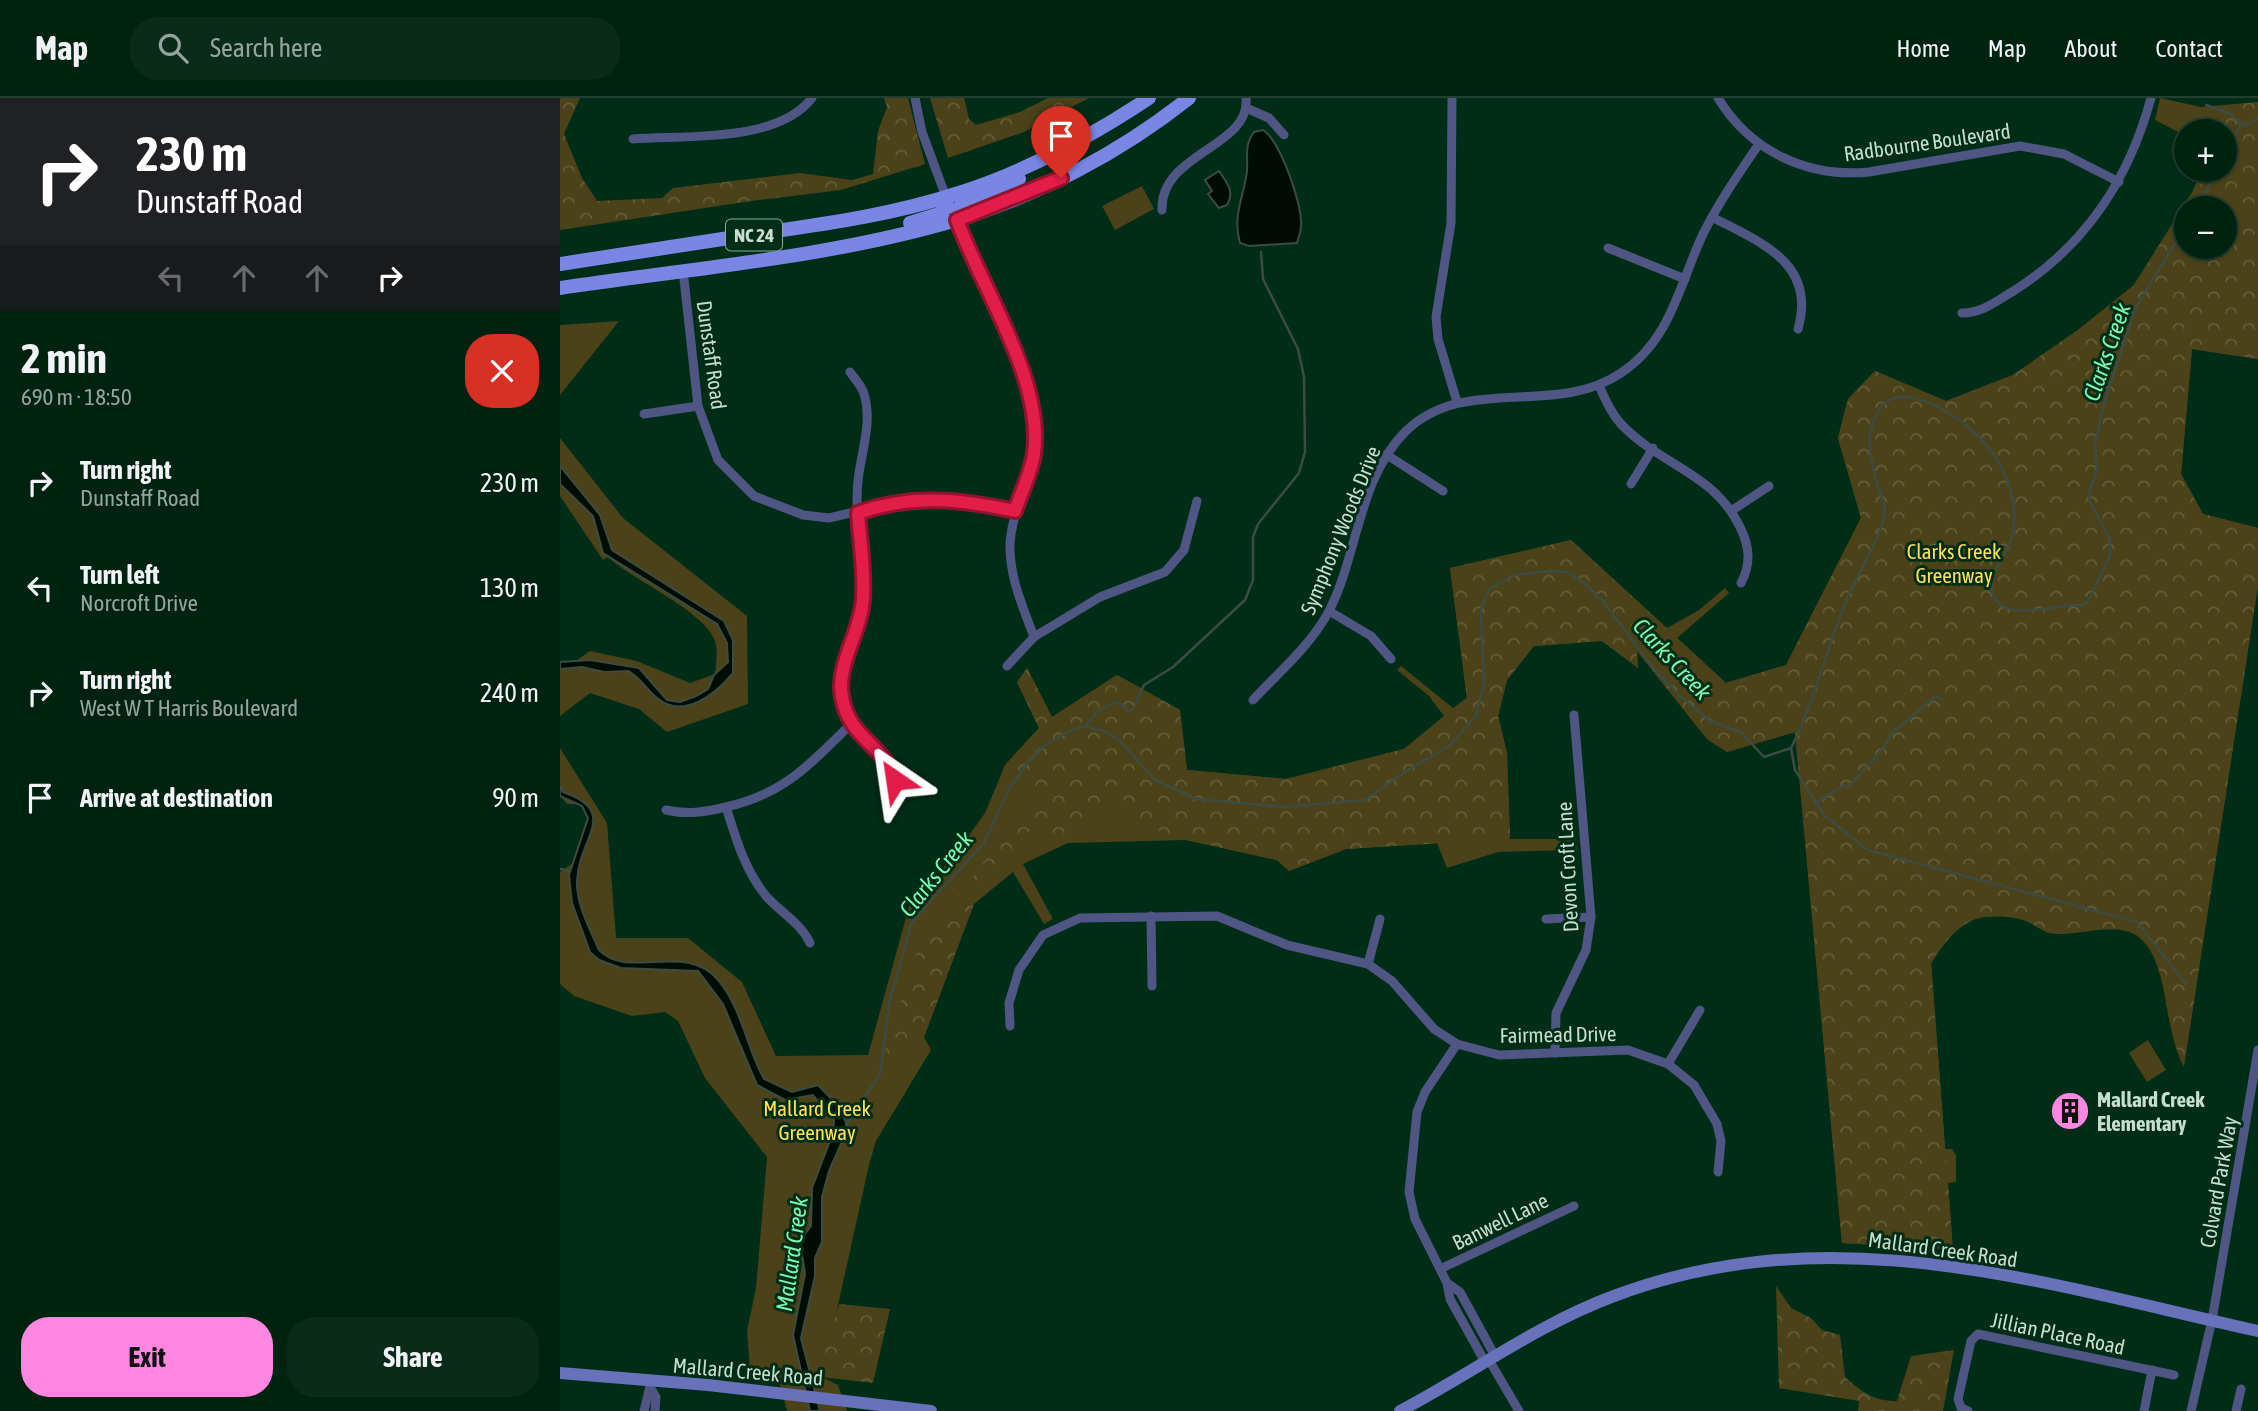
<!DOCTYPE html>
<html lang="en">
<head>
<meta charset="utf-8">
<style>
	body { margin:0; font-family:"Asap Condensed",sans-serif; background:#0a2a1a; color:#f1f3f6; height:100vh; display:flex; flex-direction:column; font-size:26px; white-space:nowrap }
	* { box-sizing:border-box; margin:0 }
	p { font-size:23px; color:#95a49f }
	.icon { flex:none; width:38px; height:38px; fill:none; stroke:currentColor; stroke-width:2; stroke-linecap:round; stroke-linejoin:round }
	.map { position:relative; flex:1; overflow:hidden }
	.drawer { display:flex; flex-direction:column; background:#021; width:560px }
	.drawer>* { flex:none }
	.guide { background:#202124; color:#fff; overflow:hidden }
	.buttons { position:absolute; left:1614px; top:21px; display:grid; gap:14px }
	.buttons a { display:grid; place-items:center; width:63px; height:63px; border-radius:50%; background:#021; box-shadow:0 2px 5px #0004,0 0 0 2px #223f31; font-size:35px }
	.pin { position:absolute; display:grid; place-items:center; width:60px; height:60px; color:#fff; margin:-72px -30px; border-radius:50% 50% 50% 0; rotate:-45deg; box-shadow:0 0 7px #0007 }
	.pin .icon { rotate:45deg }
	.me { position:absolute; width:77px; margin:-38px; rotate:328deg; stroke-linejoin:round; filter:drop-shadow(0 0 5px #0008) }
	.turn { display:flex; align-items:center; gap:24px; height:147px; padding:0 21px; font-size:32px }
	.turn .icon { width:91px; height:91px; stroke-width:2.5 }
	.turn b { display:block; font-size:49px; line-height:60px }
	.lanes { display:flex; align-items:center; height:66px; padding:0 21px; background:#0003; justify-content:center; gap:35px; direction:ltr }
	.lanes .off { opacity:.35 }
	.round { display:grid; place-items:center; flex:none; width:74px; height:74px; border-radius:28px; background:#0a2a1a }
	.overview { display:flex; align-items:center; justify-content:space-between; height:119px; padding:0 21px }
	h1 { font-size:42px; font-weight:700; line-height:52px }
	.button { display:flex; gap:14px; margin-top:auto; padding:14px 21px }
	.button a { flex:1; height:80px; border-radius:28px; background:#fd86e2; color:#111; font-size:28px; font-weight:700; line-height:80px; text-align:center }
	.button a+a { background:#0a2a1a; color:#f1f3f6 }
	ul { padding:0; list-style:none }
	li { display:flex; align-items:center; gap:21px; height:105px; padding:0 21px }
	li div { flex:1 }
	li b { display:block; font-size:26px }
	li em { font-style:normal }
	header { display:flex; align-items:center; gap:42px; box-sizing:border-box; height:98px; padding:0 35px; background:#021; border-bottom:2px solid #223f31 }
	header strong { font-size:33px }
	nav { display:flex; gap:38px; margin-inline-start:auto; font-size:24px }
	.search { width:490px; height:63px; background:#0a2a1a; display:flex; align-items:center; gap:18px; box-sizing:border-box; padding:0 24px; border-radius:28px; color:#95a49f; font-size:26px }
	main { display:flex; flex:1; min-height:0 }
	.map>svg:first-child { display:block }
</style>
</head>
<body>
<header>
<strong>Map</strong>
<div class="search"><svg class="icon" aria-label="search" viewBox="0 0 24 24"><circle cx="10" cy="10" r="6"/><path d="M15 15l6 6"/></svg>Search here</div>
<nav><a>Home</a><a>Map</a><a>About</a><a>Contact</a></nav>
</header>
<main>
<section class="drawer">
<div class="guide">
<div class="turn"><svg class="icon" aria-label="right" viewBox="0 0 24 24"><path d="M7 20v-9h11M14 6l5 5-5 5"/></svg><div><b>230 m</b>Dunstaff Road</div></div>
<div class="lanes"><svg class="icon off" aria-label="left" viewBox="0 0 24 24"><path d="M17 20v-9H6M10 6l-5 5 5 5"/></svg><svg class="icon off" aria-label="ahead" viewBox="0 0 24 24"><path d="M12 20V5M6 11l6-6 6 6"/></svg><svg class="icon off" aria-label="ahead" viewBox="0 0 24 24"><path d="M12 20V5M6 11l6-6 6 6"/></svg><svg class="icon" aria-label="right" viewBox="0 0 24 24"><path d="M7 20v-9h11M14 6l5 5-5 5"/></svg></div>
</div>
<div class="overview"><div><h1>2 min</h1><p>690 m · 18:50</p></div><a class="round" style="background:#d93025;color:#fff"><svg class="icon" aria-label="close" viewBox="0 0 24 24"><path d="M6 6l12 12M18 6L6 18"/></svg></a></div>
<ul>
<li><svg class="icon" aria-label="right" viewBox="0 0 24 24"><path d="M7 20v-9h11M14 6l5 5-5 5"/></svg><div><b>Turn right</b><p>Dunstaff Road</p></div><em>230 m</em></li>
<li><svg class="icon" aria-label="left" viewBox="0 0 24 24"><path d="M17 20v-9H6M10 6l-5 5 5 5"/></svg><div><b>Turn left</b><p>Norcroft Drive</p></div><em>130 m</em></li>
<li><svg class="icon" aria-label="right" viewBox="0 0 24 24"><path d="M7 20v-9h11M14 6l5 5-5 5"/></svg><div><b>Turn right</b><p>West W T Harris Boulevard</p></div><em>240 m</em></li>
<li><svg class="icon" aria-label="arrive" viewBox="0 0 24 24"><path d="M6 21V4h12l-3 4 3 4H6"/></svg><div><b>Arrive at destination</b></div><em>90 m</em></li>
</ul>
<div class="button"><a>Exit</a><a>Share</a></div>
</section>
<div class="map">
<svg width="1698" height="1313" viewBox="0 0 1698 1313">
	<defs>
		<pattern id="forest-crowns" width="20" height="18" patternUnits="userSpaceOnUse" patternTransform="scale(1.75)"><rect width="20" height="18" fill="#4b4219"/><path d="M2 6a3 3 0 1 1 6 0M12 15a3 3 0 1 1 6 0" fill="none" stroke="#635d39"/></pattern>
	</defs>
	<rect width="100%" height="100%" fill="#002d17"/>
	<g fill="#4b4219" fill-rule="evenodd">
		<path d="M1600 0 1641 9 1698 4V261L1632 251 1621 376 1643 416 1698 430 1358 687 1385 1051H1392L1396 1057V1084L1388 1085 1393 1152 1282 1145 1235 634 1167 654 1147 641 1077 553 1078 570 1042 543 974 548 947 582 938 618 947 655 950 741H1016L1017 752 938 754 887 770 877 745 786 751 729 773 717 762 626 742 508 745 463 766 493 821 484 826 453 774 414 806 364 939 371 952 316 1043 309 1067 262 1279 278 1287 287 1313H227L217 1276 190 1272 187 1233 196 1190 207 1059 145 980 118 923 105 914 72 918 14 898 0 886V774L16 763 31 721 20 706H7L0 697V650L47 725 56 840H128L182 884 216 958 308 957 350 805 396 756 425 715 445 667 479 630 457 584 467 570 492 619 557 577 620 612 627 672 726 681 844 651 884 618 869 598 837 572 841 568 893 610 907 600 890 470 1011 442 1107 530 1139 512 1165 490 1169 495 1117 540 1166 585 1226 567 1301 420 1278 340 1288 301 1315 273 1386 303 1453 277 1518 232 1574 187 1633 93 1642 72H1664V33H1626V38L1595 22ZM1626 110H1664V149H1626Z"/>
		<polygon points="582,88 594,111 555,132 542,108"/>
		<polygon points="59,223 0,297 0,227"/>
		<path d="M0 340 63 420 187 518 188 606 107 634 79 611 30 595 0 618V567L16 563 30 553 77 563 130 585 155 576C156 566 158 553 155 543 145 513 72 482 48 459L43 462 0 398Z"/>
		<polygon points="1588,942 1606,972 1587,984 1569,955"/>
	</g>
	<g fill="url(#forest-crowns)" fill-rule="evenodd">
		<polygon points="0,0 20,0 4,36 22,80 37,103 102,100 113,90 240,75 292,82 313,76 318,33 327,9 324,0 348,0 365,66 281,92 191,103 0,132"/>
		<polygon points="370,0 404,0 409,21 416,27 460,14 488,0 529,0 464,34 388,60"/>
		<path d="M1698 4V261L1632 251 1621 376 1643 416 1698 430V488L1624 969C1603 930 1610 874 1584 844 1565 821 1525 836 1502 836 1481 837 1480 828 1463 822 1451 818 1428 817 1416 821 1396 828 1381 849 1371 866L1393 1152 1282 1145 1235 634 1167 654 1147 641 1077 553 1078 570 1042 543 974 548 947 582 938 618 947 655 950 741 786 751 729 773 717 762 626 742 581 726 557 693 522 720 505 740 485 741 471 731 414 806 364 939 320 969 357 853 476 695 445 667 479 630 457 584 467 570 492 619 557 577 620 612 627 672 726 681 844 651 907 600 890 470 1011 442 1166 585 1226 567 1301 420 1278 340 1288 301 1315 273 1386 303 1453 277 1518 232 1574 187 1633 93 1642 72H1664V33H1658L1669 7ZM1626 110H1664V149H1626Z"/>
		<path d="M1216 1188 1231 1210 1251 1220 1262 1232 1280 1237 1285 1279C1301 1294 1316 1304 1337 1303L1351 1258 1394 1252 1383 1313H1298L1299 1303 1219 1290Z"/>
		<polygon points="279,1206 330,1211 313,1285 262,1279 266,1247"/>
	</g>
	<g fill="#000d05" stroke="#3c4c42" stroke-width="2">
		<path d="M703 32C720 43 743 107 741 128 741 134 738 140 737 145L689 148 680 145C672 117 684 99 687 73 688 58 684 47 694 34Z"/>
		<path d="M659 73C667 85 675 93 667 107L659 110 648 96 652 93 645 82Z"/>
		<path d="M0 368 40 417 52 452 164 523 173 542V575C155 597 123 622 97 600 87 592 80 579 68 573L44 574 22 569 0 571V564L30 562 79 570 107 602 120 604 136 598 148 591 154 577 168 564 167 545 157 526 43 455 33 418 0 386Z"/>
		<path d="M0 688 3 694C61 714 18 741 17 783 16 806 30 831 39 852 69 883 126 842 159 883 182 911 187 951 204 981L232 994 258 987 280 1010 288 1030 269 1073 262 1099V1144L255 1160V1178L241 1240 260 1313H250L233 1237 245 1176 240 1143 251 1128 252 1090 273 1035 274 1022 253 997 225 1002 197 987 163 906 138 873 61 870 39 862 30 854 12 805 9 777 28 720 22 708 0 698Z"/>
	</g>
	<g fill="none" stroke-linecap="round" stroke-linejoin="round">
		<g stroke="#3c4c42" stroke-width="2.5">
			<polyline points="1646,7 1669,15 1681,25"/>
			<polyline points="1681,25 1685,28 1698,20"/>
			<polyline points="1664,61 1681,25"/>
			<polyline points="1636,110 1658,72"/>
			<polyline points="525,628 538,613 555,604 565,608 568,614 573,611 584,587 613,569 685,502 693,482 693,439 698,426 739,375 745,354 744,279 738,251 703,181 701,154"/>
			<polyline points="1231,650 1235,672 1264,717 1308,752 1577,824 1626,886"/>
			<polyline points="1256,705 1282,688 1289,688 1322,652 1332,635 1376,598 1381,601"/>
			<polyline points="0,771 10,773"/>
			<path d="M286 1027 320 976 330 902 352 824 424 745 450 689 468 664 484 648 512 632 525 628 547 634 560 643 594 681 636 701 725 709 805 702 842 676 890 647 916 618 924 585 921 511 929 491 955 477 992 473 1007 474 1023 484 1042 502 1095 572 1121 599 1150 623 1182 635 1204 659 1231 650C1256 601 1267 547 1289 496 1298 477 1323 434 1325 414 1325 405 1321 397 1318 389 1311 363 1303 337 1319 312 1333 291 1357 299 1376 308 1422 331 1462 379 1453 435 1450 453 1435 467 1432 484 1430 493 1434 502 1441 507 1460 520 1498 506 1520 507L1528 504 1550 457V441L1530 404 1529 395 1537 372 1535 344 1546 299 1576 209 1626 128"/>
		</g>
		<g stroke="#4f5684" stroke-width="9">
			<polyline points="355,0 362,34 386,99"/>
			<polyline points="892,0 891,125 876,219 878,241 897,304"/>
			<path d="M1158 0C1190 53 1247 80 1309 74L1460 48 1504 56 1559 84"/>
			<polyline points="686,10 709,20 724,37"/>
			<path d="M73 41C126 37 217 45 252 0"/>
			<path d="M602 112C600 55 691 49 686 0"/>
			<path d="M1152 119C1199 144 1257 164 1238 231"/>
			<path d="M397 122 467 287C474 310 477 332 474 356 469 387 452 414 450 445 449 479 463 509 474 539"/>
			<polyline points="1048,150 1125,181"/>
			<polyline points="123,172 138,308 158,362 194,398 243,417 269,420 319,408 367,402 398,401 455,413"/>
			<path d="M1402 215C1423 215 1438 202 1455 192 1527 146 1569 81 1591 0"/>
			<path d="M290 274C294 280 302 288 304 296 312 322 303 349 299 375 292 417 306 460 303 502 300 535 276 568 282 600 290 641 325 646 335 682"/>
			<path d="M1039 287C1045 302 1052 317 1063 328 1102 368 1154 375 1180 429 1190 449 1191 466 1181 485"/>
			<polyline points="84,316 138,308"/>
			<polyline points="827,357 883,393"/>
			<polyline points="1071,386 1093,350"/>
			<polyline points="1171,413 1209,388"/>
			<polyline points="769,513 811,538 831,561"/>
			<polyline points="447,568 474,539 540,499 605,474 624,452 637,403"/>
			<path d="M693 602C719 574 751 547 769 513 798 457 798 381 845 334 905 275 995 320 1061 275 1111 242 1119 187 1143 136 1159 104 1179 75 1199 46"/>
			<path d="M166 709C176 741 185 772 206 798 221 815 240 824 250 845"/>
			<path d="M106 712C127 717 145 714 166 709 224 696 249 667 290 627"/>
			<polyline points="591,818 592,888"/>
			<polyline points="986,821 1031,819"/>
			<polyline points="808,866 820,821"/>
			<polyline points="450,928 449,905 459,872 483,837 520,820 657,818 727,847 808,866 832,883 874,931 897,946 939,957 1068,952 1108,966 1134,987 1157,1026 1161,1043 1158,1074"/>
			<polyline points="897,946 865,994 857,1014 849,1094 855,1121 887,1185 890,1201 925,1264"/>
			<polyline points="995,955 996,915 1026,852 1031,819 1014,617"/>
			<polyline points="1108,966 1140,912"/>
			<polyline points="880,1171 1014,1108"/>
			<polyline points="887,1185 900,1194 935,1258"/>
			<polyline points="929,1262 959,1313"/>
			<polyline points="91,1291 96,1299 95,1313"/>
			<polyline points="84,1313 91,1284"/>
			<polyline points="1408,1313 1401,1310 1398,1301 1411,1243 1418,1236 1614,1277"/>
			<polyline points="1584,1313 1592,1272"/>
			<polyline points="1631,1313 1652,1222 1698,952"/>
			<polyline points="1676,1313 1681,1291"/>
		</g>
		<g stroke="#6772ba" stroke-width="12">
			<polyline points="0,1275 148,1287 371,1313"/>
			<path d="M840 1313C911 1276 978 1226 1054 1198 1271 1116 1482 1185 1698 1233"/>
		</g>
		<g stroke="#7a86e4" stroke-width="14">
			<polyline points="397,122 398,111 403,105 459,81"/>
			<polyline points="350,125 379,116 387,109 386,99"/>
			<path d="M0 166C65 156 130 146 195 136 264 126 332 117 399 95 467 73 529 40 589 0"/>
			<path d="M0 190C128 171 272 159 396 122 480 97 561 54 629 0"/>
		</g>
	</g>
	<g fill="none" stroke-linecap="round" stroke-linejoin="round">
		<g stroke="#92132f" stroke-width="18">
			<path id="route" d="M335 682C324 646 289 641 282 599 276 566 301 534 303 501 305 473 300 443 298 415 352 396 400 401 455 413 461 395 471 375 474 356 484 282 422 191 397 122L501 80"/>
		</g>
		<use href="#route" stroke="#e11d48" stroke-width="12"/>
	</g>
	<defs>
		<g id="building-disc" transform="scale(2.0125)"><circle r="9.5" fill="#fd86e2" stroke="#002d17"/><path d="M-4-6H4V6H1V3H-1V6H-4ZM-2.5-4.3h1.7v1.8h-1.7ZM.8-4.3h1.7v1.8H.8ZM-2.5-1h1.7V.8h-1.7ZM.8-1h1.7V.8H.8Z" fill="#111"/></g>
	</defs>
	<g fill-rule="evenodd">
		<use href="#building-disc" x="1510" y="1013"/>
	</g>
	<g text-anchor="middle" dominant-baseline="central" stroke-width="6" stroke-linejoin="round" paint-order="stroke">
		<rect fill="#002d17" stroke="#8ba998" stroke-width="2" x="166" y="121.5" width="56" height="31" rx="5"/>
		<g font-size="19" font-weight="bold" fill="#c7decf">
			<text x="194" y="137">NC 24</text>
		</g>
		<g font-size="21" fill="#c7decf" stroke="#002d17">
			<text transform="translate(1367 44) rotate(-8)">Radbourne Boulevard</text>
			<text transform="translate(152 257) rotate(82)">Dunstaff Road</text>
			<text transform="translate(780 432) rotate(-68)">Symphony Woods Drive</text>
			<text transform="translate(1007 769) rotate(-93)">Devon Croft Lane</text>
			<text transform="translate(998 936) rotate(-1)">Fairmead Drive</text>
			<text transform="translate(1658 1084) rotate(-80)">Colvard Park Way</text>
			<text transform="translate(940 1123) rotate(-26)">Banwell Lane</text>
			<text transform="translate(1383 1151) rotate(8)">Mallard Creek Road</text>
			<text transform="translate(1498 1235) rotate(12)">Jillian Place Road</text>
			<text transform="translate(188 1273) rotate(5)">Mallard Creek Road</text>
		</g>
		<g font-size="21" fill="#ffe056" stroke="#002d17">
			<text x="1394" y="453">Clarks Creek<tspan x="1394" dy="24">Greenway</tspan></text>
			<text x="257" y="1010">Mallard Creek<tspan x="257" dy="24">Greenway</tspan></text>
		</g>
		<g font-size="21" font-weight="bold" fill="#c7decf" stroke="#002d17" text-anchor="start">
			<text x="1537" y="1001">Mallard Creek<tspan x="1537" dy="24">Elementary</tspan></text>
		</g>
		<g font-size="23" font-style="italic" fill="#78fab0" stroke="#002d17">
			<text transform="translate(1547 254) rotate(-71)">Clarks Creek</text>
			<text transform="translate(1112 561) rotate(47)">Clarks Creek</text>
			<text transform="translate(376 776) rotate(-51)">Clarks Creek</text>
			<text transform="translate(232 1156) rotate(-82)">Mallard Creek</text>
		</g>
	</g>
</svg>
<div class="buttons">
<a>+</a>
<a>−</a>
</div>
<div class="pin" style="left:501px;top:80px;background:#d93025"><svg class="icon" aria-label="arrive" viewBox="0 0 24 24"><path d="M6 21V4h12l-3 4 3 4H6"/></svg></div>
<svg class="me" style="left:335px;top:682px" viewBox="-20 -20 40 40"><path d="M0-17L14 15 0 8-14 15z" fill="#e11d48" stroke="#fff" stroke-width="4"/></svg>
</div>
</main>
</body>
</html>
